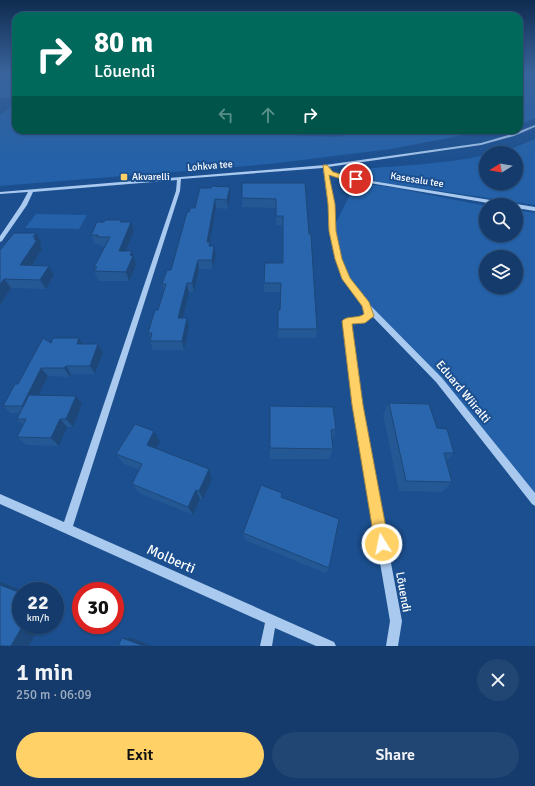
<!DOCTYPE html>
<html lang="en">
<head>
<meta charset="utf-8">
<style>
	body { margin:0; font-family:Signika,sans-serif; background:#214673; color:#f1f3f6; height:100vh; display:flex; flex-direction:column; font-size:15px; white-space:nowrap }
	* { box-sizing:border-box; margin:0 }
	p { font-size:13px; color:#9dadc1 }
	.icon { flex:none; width:22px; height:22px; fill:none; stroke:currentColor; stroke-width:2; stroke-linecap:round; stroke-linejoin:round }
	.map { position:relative; height:646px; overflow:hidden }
	.side { display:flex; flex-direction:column; background:#143b6b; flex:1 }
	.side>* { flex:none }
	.top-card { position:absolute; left:12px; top:12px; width:511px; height:122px; border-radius:12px; box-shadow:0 1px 3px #0004,0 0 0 1px #33557e; background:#00695c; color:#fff; overflow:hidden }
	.needle { width:26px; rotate:259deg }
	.tools { position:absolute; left:479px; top:146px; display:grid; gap:8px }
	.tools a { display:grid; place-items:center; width:44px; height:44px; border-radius:50%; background:#143b6b; box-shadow:0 1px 3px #0004,0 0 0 1px #33557e; font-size:20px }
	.speed { position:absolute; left:12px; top:582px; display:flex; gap:8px; font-size:20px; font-weight:700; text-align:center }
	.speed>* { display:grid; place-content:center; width:52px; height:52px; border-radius:50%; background:#143b6b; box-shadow:0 1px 3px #0004,0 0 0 1px #33557e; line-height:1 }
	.speed small { font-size:10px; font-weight:400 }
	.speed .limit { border:6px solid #d22; background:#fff; color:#111 }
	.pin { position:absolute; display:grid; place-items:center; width:34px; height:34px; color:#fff; margin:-17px; border:2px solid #fff; border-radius:50%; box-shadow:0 1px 4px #0007 }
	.me { position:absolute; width:44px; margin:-22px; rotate:350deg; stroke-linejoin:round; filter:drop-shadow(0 0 3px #0008) }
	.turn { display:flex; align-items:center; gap:14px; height:84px; padding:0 16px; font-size:18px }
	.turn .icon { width:52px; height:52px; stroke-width:2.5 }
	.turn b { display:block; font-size:28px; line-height:34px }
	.lanes { display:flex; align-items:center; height:38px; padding:0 16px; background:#0003; justify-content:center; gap:20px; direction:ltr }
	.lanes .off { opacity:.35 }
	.round { display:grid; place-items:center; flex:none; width:42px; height:42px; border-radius:21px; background:#214673 }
	.headline { display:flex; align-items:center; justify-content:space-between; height:68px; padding:0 16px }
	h1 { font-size:24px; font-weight:600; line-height:30px }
	.button { display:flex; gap:8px; margin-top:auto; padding:8px 16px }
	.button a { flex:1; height:46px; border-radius:24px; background:#ffd166; color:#111; font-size:16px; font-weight:600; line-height:46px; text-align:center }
	.button a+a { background:#214673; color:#f1f3f6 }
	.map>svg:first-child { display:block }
</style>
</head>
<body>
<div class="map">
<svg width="535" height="646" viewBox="0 0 535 646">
	<rect width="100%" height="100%" fill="#1b4f8f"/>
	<g fill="#2461a8" fill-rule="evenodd">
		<polygon points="0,72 16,72 16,97 0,98"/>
		<polygon points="519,72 535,72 535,118 519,125"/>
		<polygon points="16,103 16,130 182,133 186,130 466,130 464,135 391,149 270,164 0,186 0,115"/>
		<path d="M535 139V205L379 182 358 177 363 169C404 165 446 164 486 155V183H516V153H493L513 148Z"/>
		<path d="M356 182 395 188 486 206V235H516V210L535 213V501L439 380 366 305 346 279 332 231ZM486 257H516V287H486Z"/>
		<polygon points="36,214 87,215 79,229 25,228"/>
	</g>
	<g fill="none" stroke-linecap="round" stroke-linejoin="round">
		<g fill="#a9c9ee" fill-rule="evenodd">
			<path d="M535 125V127L514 136 481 145 328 167 333 172 341 176 509 203 512 205H500L340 178 328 173 334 204 335 231 341 259 349 278 369 304 442 378 535 493V506L532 504 436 382 372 316 364 323 351 324 361 405 402 621 398 646H386L390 621 353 405 344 321C349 316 357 321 365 315L363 306 343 279 335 259 329 231 328 204 323 168 181 179 180 191 73 526 334 642 336 646H316L275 628 272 646H260L265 623 0 504V494L64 522 176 191 177 180 33 192 27 205 2 241 0 242V236L21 205 28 192 0 194V192L325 165 481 143 512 134Z"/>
			<polygon points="516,204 535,207 535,211 516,208 516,205 514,205"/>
		</g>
	</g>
	<g fill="#245895">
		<polygon points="303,130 342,130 341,137 302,136"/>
		<polygon points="305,183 317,329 316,338 278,338 278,310 280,310 280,292 264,292 264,283 282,263 282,225 276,225 276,208 242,207 242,198"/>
		<polygon points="200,188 230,196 228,209 216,208 210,242 211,246 216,255 213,269 199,269 194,292 189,292 183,318 189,327 184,350 153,350 150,341 150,338 148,333 158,310 164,291 162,284 171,270 189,212 195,208"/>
		<polygon points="122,222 134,231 126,251 135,261 136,265 129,281 99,281 94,271 95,269 94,267 105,246 101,246 100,244 95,244 91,235"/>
		<polygon points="36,233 41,242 40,244 42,249 32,266 49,266 54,275 46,289 11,288 0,305 0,250"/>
		<polygon points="79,338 83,344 98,344 103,353 95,374 71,374 70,377 48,376 39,395 82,404 73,427 67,427 59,446 26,445 17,437 23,425 17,419 20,413 11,413 3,406 18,384"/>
		<polygon points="389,403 437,428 454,453 446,461 452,482 442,492 399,491 383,415"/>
		<polygon points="270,406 336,429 332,441 333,449 329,459 270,459"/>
		<polygon points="160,442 157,449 209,469 212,479 203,500 200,499 193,515 139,493 132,484 139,470 124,464 116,454"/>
		<polygon points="282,493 282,498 329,568 325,573 245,540 243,533"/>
	</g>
	<g fill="#1d4779">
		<polygon points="230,187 230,196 228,209 227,200"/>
		<polygon points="215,199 216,208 210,242 212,251 207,242"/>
		<polygon points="131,222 134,231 122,260 119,251"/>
		<polygon points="36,233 41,242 40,244 42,249 26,275 20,265 33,237"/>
		<polygon points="214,246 216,255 213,269 212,260"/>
		<polygon points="132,251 136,265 129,281 126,272"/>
		<polygon points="198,260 199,269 194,292 192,283"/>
		<polygon points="49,266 54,275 46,289 40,280"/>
		<polygon points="4,279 11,288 0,305 0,285"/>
		<polygon points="187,283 189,292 181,327 178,318"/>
		<polygon points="187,318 189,327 184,350 182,341"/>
		<polygon points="79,338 84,347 77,344"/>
		<polygon points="98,344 103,353 95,374 90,366"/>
		<polygon points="66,366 71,374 70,377 64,368"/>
		<polygon points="41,368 48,376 30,413 22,406"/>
		<polygon points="76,396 82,404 73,427 66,419"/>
		<polygon points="60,419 67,427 59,446 51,438"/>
		<polygon points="154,431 160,442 153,455 147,445"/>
		<polygon points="209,469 212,479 203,500 199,491"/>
		<polygon points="196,490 200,499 193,515 188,507"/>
		<polygon points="0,582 23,591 21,591 21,593 0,585"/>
		<polygon points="23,625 40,625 29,646 11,646"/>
		<polygon points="122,638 132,638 152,646 144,646"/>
	</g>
	<g fill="#2a66ad" stroke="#1d4779">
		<polygon points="242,183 305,183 309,234 311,234 312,251 317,329 278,329 278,310 280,310 281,283 264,283 265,263 283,263 283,216 276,216 276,199 242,198"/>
		<polygon points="212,186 230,187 227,200 215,199 207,242 210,242 209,246 214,246 212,260 198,260 192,283 187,283 178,318 187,318 182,341 150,341 152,333 148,333 155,310 158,310 166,284 162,284 167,270 171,270 187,212 189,212 190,208 195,208 200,188 211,188"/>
		<polygon points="105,220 121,220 120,222 131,222 119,251 132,251 130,255 133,256 126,272 94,271 97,267 94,267 110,237 97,237 98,235 91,235 97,222 104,222"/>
		<polygon points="14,233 36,233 33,237 36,237 34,240 37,240 20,265 49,266 40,280 4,279 0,285 0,250"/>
		<polygon points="43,338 51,343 53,338 79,338 77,344 98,344 90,366 66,366 64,368 41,368 22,406 3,406 15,384 18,384"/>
		<polygon points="29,395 76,396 66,419 60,419 51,438 17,437 26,419 17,419"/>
		<polygon points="389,403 429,404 437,428 447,429 454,453 444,453 452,482 406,481"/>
		<polygon points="270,406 333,407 336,429 331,430 333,449 270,448"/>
		<polygon points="135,424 154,431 147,445 209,469 199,491 196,490 188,507 132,484 142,464 116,454"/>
		<polygon points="261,485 282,493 281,497 339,519 329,568 243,533"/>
		<polygon points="0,585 21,593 21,625 23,625 11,646 0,646"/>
		<polygon points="122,638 144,646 118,646"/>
	</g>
	<linearGradient id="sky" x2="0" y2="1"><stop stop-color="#0f2b4f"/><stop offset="0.44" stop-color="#39639b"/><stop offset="1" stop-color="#39639b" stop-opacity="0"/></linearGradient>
	<rect width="535" height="163" fill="url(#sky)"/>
	<path fill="#ffd166" stroke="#a68842" d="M323 165H327L333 172 359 179 356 181 338 178 329 175 335 204 336 231 342 259 350 278 369 302 374 316 365 323 352 324 363 405 389 544 387 549 382 551 377 549 375 544 352 405 342 321C347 315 358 319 364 314L362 306 342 279 335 259 329 231 328 204Z"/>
	<rect fill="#ffd166" stroke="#1b4f8f" stroke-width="1.5" x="120" y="173" width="8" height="8" rx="2"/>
	<g text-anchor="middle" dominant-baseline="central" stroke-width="4" stroke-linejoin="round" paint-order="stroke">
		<g font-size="10" fill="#fff" stroke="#1b4f8f">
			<text transform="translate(210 166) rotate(-5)">Lohkva tee</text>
			<text transform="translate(417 180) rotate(9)">Kasesalu tee</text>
		</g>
		<g font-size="10" fill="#fff" stroke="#1b4f8f" text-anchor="start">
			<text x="132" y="177">Akvarelli</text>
		</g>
		<g font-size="12" fill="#fff" stroke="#1b4f8f">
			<text transform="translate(463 392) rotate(50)">Eduard Wiiralti</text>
			<text transform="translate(403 592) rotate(80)">Lõuendi</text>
		</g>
		<g font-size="14" fill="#fff" stroke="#1b4f8f">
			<text transform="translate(171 559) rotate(24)">Molberti</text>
		</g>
	</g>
</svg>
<div class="tools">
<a><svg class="needle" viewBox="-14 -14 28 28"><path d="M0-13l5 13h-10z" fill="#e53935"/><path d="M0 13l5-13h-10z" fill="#9dadc1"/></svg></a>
<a><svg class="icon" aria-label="search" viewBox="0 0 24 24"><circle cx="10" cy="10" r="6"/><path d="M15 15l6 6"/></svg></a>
<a><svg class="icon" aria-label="layers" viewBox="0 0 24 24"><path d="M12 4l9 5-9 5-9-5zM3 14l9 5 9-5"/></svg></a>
</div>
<div class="speed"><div>22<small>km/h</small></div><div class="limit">30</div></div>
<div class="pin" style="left:356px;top:179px;background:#d93025"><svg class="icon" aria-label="arrive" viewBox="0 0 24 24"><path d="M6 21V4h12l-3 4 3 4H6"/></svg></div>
<svg class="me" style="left:382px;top:544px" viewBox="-20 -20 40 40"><circle r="17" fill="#ffd166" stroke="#fff" stroke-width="3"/><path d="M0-11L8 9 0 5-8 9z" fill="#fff"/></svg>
<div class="top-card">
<div class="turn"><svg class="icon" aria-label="right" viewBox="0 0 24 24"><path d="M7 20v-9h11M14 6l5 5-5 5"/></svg><div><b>80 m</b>Lõuendi</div></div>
<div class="lanes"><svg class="icon off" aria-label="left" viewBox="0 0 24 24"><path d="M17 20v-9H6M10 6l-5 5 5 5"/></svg><svg class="icon off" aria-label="ahead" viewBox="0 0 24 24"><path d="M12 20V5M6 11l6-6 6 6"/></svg><svg class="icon" aria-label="right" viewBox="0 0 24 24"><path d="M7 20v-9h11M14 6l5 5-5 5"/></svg></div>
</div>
</div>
<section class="side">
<div class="headline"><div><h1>1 min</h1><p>250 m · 06:09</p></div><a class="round"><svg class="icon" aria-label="close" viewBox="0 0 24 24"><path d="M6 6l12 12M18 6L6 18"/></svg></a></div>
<div class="button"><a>Exit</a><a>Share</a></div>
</section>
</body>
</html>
